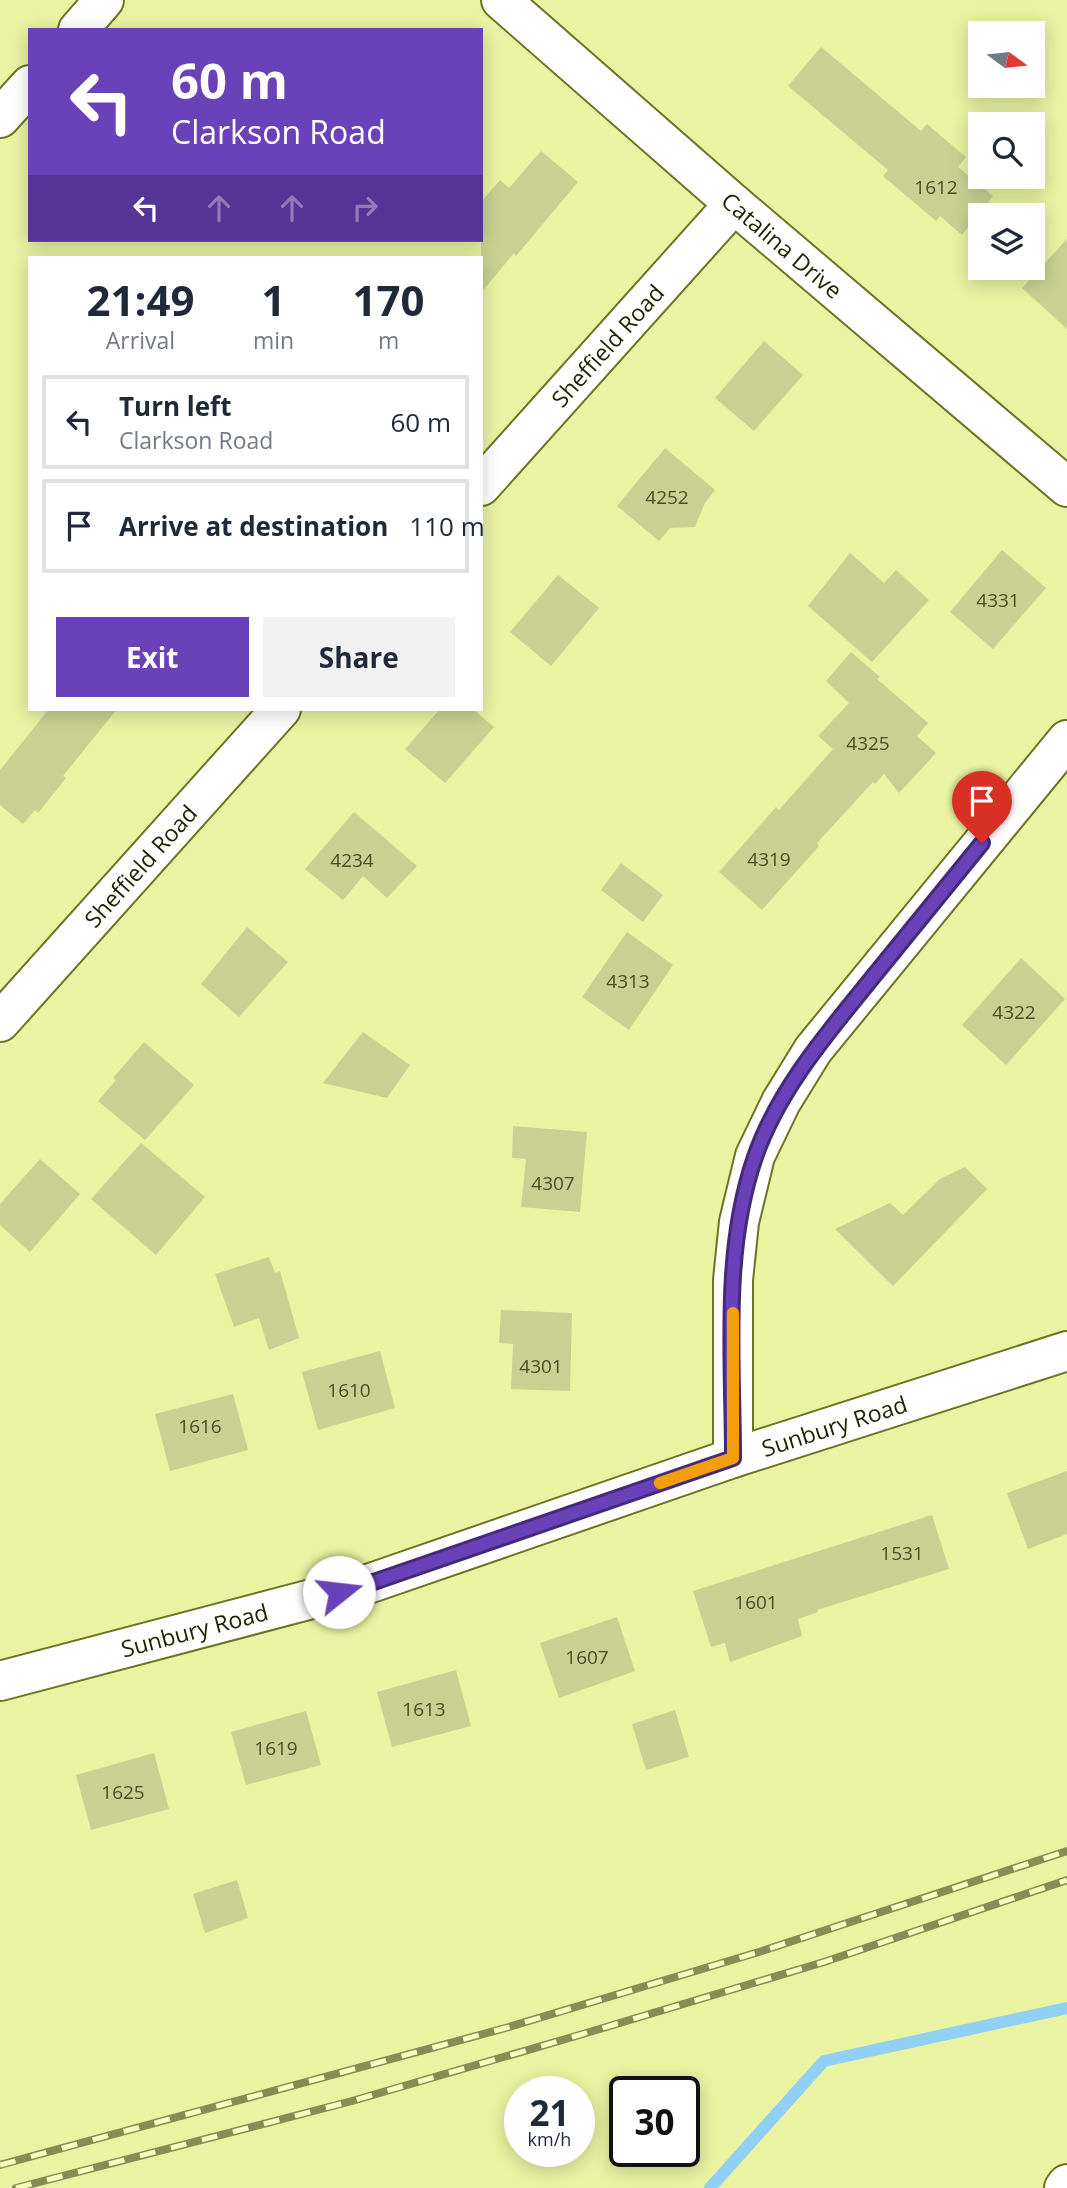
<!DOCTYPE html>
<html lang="en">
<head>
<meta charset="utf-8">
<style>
	body { margin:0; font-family:"Open Sans",sans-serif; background:#f2f2f3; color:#1f2937; height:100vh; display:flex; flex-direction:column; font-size:26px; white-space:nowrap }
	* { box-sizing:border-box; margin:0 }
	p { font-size:23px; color:#747a83 }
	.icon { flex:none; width:38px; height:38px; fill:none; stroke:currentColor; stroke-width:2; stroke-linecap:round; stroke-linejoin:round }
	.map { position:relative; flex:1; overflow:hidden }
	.sheet { position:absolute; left:28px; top:256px; width:455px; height:455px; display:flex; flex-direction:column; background:#fff; border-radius:0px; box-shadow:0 4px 18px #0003 }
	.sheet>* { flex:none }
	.banner { position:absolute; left:28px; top:28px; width:455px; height:214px; border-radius:0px; box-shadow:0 4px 18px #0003; background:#6942ba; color:#fff; overflow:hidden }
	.needle { width:46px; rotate:105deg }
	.tools { position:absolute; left:968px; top:21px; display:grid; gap:14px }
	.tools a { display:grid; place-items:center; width:77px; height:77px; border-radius:0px; background:#fff; box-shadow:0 4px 18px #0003; font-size:35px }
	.speed { position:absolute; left:504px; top:2076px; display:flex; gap:14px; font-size:35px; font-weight:700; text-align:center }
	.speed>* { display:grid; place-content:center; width:91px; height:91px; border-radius:50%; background:#fff; box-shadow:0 4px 18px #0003; line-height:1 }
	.speed small { font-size:18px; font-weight:400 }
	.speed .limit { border:4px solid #111; border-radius:10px; background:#fff; color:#111 }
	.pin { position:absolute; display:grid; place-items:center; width:60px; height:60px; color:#fff; margin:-72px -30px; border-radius:50% 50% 50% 0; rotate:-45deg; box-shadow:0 0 7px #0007 }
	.pin .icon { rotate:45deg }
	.me { position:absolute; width:77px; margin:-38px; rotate:74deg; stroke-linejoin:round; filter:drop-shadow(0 0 5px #0008) }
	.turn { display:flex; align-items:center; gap:24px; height:147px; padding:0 28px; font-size:32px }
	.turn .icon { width:91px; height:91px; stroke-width:2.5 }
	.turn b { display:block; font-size:49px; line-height:60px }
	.lanes { display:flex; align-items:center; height:66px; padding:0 28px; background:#0003; justify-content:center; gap:35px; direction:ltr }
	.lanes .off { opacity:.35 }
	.eta { display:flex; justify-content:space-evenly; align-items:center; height:119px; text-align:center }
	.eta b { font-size:42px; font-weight:700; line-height:49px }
	.primary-button { display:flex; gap:14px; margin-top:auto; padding:14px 28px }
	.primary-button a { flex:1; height:80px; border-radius:0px; background:#6942ba; color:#fff; font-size:28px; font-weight:700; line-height:80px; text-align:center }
	.primary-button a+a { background:#f2f2f3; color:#1f2937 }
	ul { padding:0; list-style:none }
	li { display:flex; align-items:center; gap:21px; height:94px; margin:0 14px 10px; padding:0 14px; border:4px solid #e0e1e3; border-radius:0px }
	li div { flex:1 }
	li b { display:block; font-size:26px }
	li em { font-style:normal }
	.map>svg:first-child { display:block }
</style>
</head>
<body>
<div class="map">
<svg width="1067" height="2188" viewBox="0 0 1067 2188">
	<rect width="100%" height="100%" fill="#e9f3a2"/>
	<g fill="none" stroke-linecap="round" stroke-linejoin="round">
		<polyline stroke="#8fd0f4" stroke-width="12" points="710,2188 824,2061 1067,2008"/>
	</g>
	<g fill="#c9d192">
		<polygon points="821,47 921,131 927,124 966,157 958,167 993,196 962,235 940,216 936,221 883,176 888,170 788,86"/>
		<polygon points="541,151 578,182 516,256 514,253 481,293 481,202 500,180 509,188"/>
		<polygon points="1067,239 1067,329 1022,288"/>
		<polygon points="764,341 803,375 754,431 715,398"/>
		<polygon points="665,448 715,490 705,503 695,527 670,528 659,541 617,506"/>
		<polygon points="1002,550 1046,588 993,649 950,612"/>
		<polygon points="850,553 884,583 896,570 929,600 872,662 808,606"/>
		<polygon points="558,575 599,608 551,666 510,632"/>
		<polygon points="851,652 880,677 877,679 928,723 917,736 936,753 899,793 884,774 875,784 873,782 817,843 819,846 762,910 719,872 776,807 779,810 833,749 818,736 849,703 826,681"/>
		<polygon points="49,709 117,709 63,776 66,778 38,813 35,810 23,824 0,805 0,770"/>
		<polygon points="440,709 473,709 494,727 445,783 405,749"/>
		<polygon points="354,812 417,866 387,898 363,876 343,900 305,869"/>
		<polygon points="621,863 663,895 643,922 601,890"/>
		<polygon points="247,927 288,962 239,1017 201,984"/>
		<polygon points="627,932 673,965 629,1030 582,997"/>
		<polygon points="1021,958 1065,999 1006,1065 962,1025"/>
		<polygon points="363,1032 410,1065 387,1098 323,1083"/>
		<polygon points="144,1042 194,1085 145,1140 98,1101 116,1080 113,1078"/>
		<polygon points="513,1126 587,1132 580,1212 521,1207 526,1159 512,1158"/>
		<polygon points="141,1143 205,1197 156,1255 91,1199"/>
		<polygon points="40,1159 80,1194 30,1252 0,1225 0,1204"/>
		<polygon points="965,1167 987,1189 893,1286 835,1229 890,1203 903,1215 940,1179"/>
		<polygon points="269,1257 275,1273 280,1271 299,1338 269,1350 259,1318 234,1327 215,1274"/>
		<polygon points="501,1310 572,1313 570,1391 511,1389 513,1344 499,1343"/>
		<polygon points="380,1351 395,1408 318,1430 302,1372"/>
		<polygon points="233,1394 248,1450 170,1471 155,1414"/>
		<polygon points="1067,1471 1067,1534 1028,1549 1007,1493"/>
		<polygon points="932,1515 949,1569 817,1610 818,1612 798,1619 802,1636 730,1662 725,1643 711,1647 693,1591"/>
		<polygon points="617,1617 635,1671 559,1698 540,1643"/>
		<polygon points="456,1670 471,1726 392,1747 377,1692"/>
		<polygon points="675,1710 689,1757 646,1770 632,1724"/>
		<polygon points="306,1711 321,1765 246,1785 231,1732"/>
		<polygon points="154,1753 169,1809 91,1830 76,1775"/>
		<polygon points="237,1880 248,1918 205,1933 193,1894"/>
	</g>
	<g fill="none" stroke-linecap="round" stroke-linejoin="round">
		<g stroke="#6c7322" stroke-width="42">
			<g id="street">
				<path id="s1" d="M501 0 734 204 1067 487"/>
				<polyline points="78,30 104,0"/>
				<polyline points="0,118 30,85"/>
				<path id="s2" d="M481 486 734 204"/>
				<path id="s3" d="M0 1022 281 709"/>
				<polyline points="733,1458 733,1280 739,1222 755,1156 781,1102 813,1050 1067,740"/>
				<path id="s4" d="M0 1681 365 1585 733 1458 1067 1351"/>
				<polyline points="1064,2188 1067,2184"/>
			</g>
		</g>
		<use href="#street" stroke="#fff" stroke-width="38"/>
		<g stroke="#868c53" stroke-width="8">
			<g id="rail">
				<polyline points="0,2165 509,2027 762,1951 1067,1851"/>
				<polyline points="16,2188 352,2101 576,2036 824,1962 1067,1880"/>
			</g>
		</g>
		<use href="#rail" stroke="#f7ffbf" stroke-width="5" stroke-dasharray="16" stroke-linecap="butt"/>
	</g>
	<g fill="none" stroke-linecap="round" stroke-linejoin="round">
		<g stroke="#442b79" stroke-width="18">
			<path id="route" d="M339 1592 365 1585 733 1458C733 1358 722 1252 755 1157 778 1091 825 1036 868 983 906 937 944 890 982 843"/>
		</g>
		<use href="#route" stroke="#6942ba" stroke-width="12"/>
		<polyline stroke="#f59e0b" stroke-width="12" points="660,1483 733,1458 733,1313"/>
	</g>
	<g text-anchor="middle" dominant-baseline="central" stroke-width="6" stroke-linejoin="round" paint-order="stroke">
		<g font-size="19" fill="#4a4d25">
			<text x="936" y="187">1612</text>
			<text x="667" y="497">4252</text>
			<text x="998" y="600">4331</text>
			<text x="868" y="743">4325</text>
			<text x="769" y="859">4319</text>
			<text x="352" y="860">4234</text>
			<text x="628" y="981">4313</text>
			<text x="1014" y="1012">4322</text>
			<text x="553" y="1183">4307</text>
			<text x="541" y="1366">4301</text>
			<text x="349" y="1390">1610</text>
			<text x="200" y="1426">1616</text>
			<text x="902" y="1553">1531</text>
			<text x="756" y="1602">1601</text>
			<text x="587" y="1657">1607</text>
			<text x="424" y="1709">1613</text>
			<text x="276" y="1748">1619</text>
			<text x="123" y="1792">1625</text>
		</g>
		<g font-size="23" fill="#1f2101" stroke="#f7ffbf">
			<text stroke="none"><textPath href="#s1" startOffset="373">Catalina Drive</textPath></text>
			<text stroke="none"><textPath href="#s2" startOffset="189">Sheffield Road</textPath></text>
			<text stroke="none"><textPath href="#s3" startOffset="210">Sheffield Road</textPath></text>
			<text stroke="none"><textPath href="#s4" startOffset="873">Sunbury Road</textPath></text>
			<text stroke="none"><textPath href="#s4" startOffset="201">Sunbury Road</textPath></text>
		</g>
	</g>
</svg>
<div class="tools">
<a><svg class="needle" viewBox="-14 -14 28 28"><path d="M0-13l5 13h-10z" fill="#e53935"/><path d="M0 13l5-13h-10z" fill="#747a83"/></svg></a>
<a><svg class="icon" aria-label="search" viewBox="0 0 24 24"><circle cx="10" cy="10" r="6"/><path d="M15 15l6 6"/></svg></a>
<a><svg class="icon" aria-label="layers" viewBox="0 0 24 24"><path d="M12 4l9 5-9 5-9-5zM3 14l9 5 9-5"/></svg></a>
</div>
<div class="speed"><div>21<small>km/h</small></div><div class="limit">30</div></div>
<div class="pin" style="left:982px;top:843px;background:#d93025"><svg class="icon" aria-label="arrive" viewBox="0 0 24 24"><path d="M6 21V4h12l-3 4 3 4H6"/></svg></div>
<svg class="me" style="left:339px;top:1592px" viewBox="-20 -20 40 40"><circle r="19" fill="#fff"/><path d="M0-13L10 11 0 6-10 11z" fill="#6942ba"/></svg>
<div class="banner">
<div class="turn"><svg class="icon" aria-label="left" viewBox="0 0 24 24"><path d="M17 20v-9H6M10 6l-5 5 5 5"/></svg><div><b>60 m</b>Clarkson Road</div></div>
<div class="lanes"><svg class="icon" aria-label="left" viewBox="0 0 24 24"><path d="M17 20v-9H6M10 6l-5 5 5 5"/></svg><svg class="icon off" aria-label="ahead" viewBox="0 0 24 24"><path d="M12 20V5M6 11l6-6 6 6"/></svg><svg class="icon off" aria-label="ahead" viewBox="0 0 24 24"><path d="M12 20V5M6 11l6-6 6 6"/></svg><svg class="icon off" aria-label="right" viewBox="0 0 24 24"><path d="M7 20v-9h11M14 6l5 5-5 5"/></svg></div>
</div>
<section class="sheet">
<div class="eta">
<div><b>21:49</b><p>Arrival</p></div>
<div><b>1</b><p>min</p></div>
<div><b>170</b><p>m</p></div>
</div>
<ul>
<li><svg class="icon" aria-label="left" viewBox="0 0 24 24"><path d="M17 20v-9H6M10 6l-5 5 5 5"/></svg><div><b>Turn left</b><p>Clarkson Road</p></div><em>60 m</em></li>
<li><svg class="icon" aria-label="arrive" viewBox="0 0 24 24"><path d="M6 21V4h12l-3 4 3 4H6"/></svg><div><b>Arrive at destination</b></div><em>110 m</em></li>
</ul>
<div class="primary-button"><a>Exit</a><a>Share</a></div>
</section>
</div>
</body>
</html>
